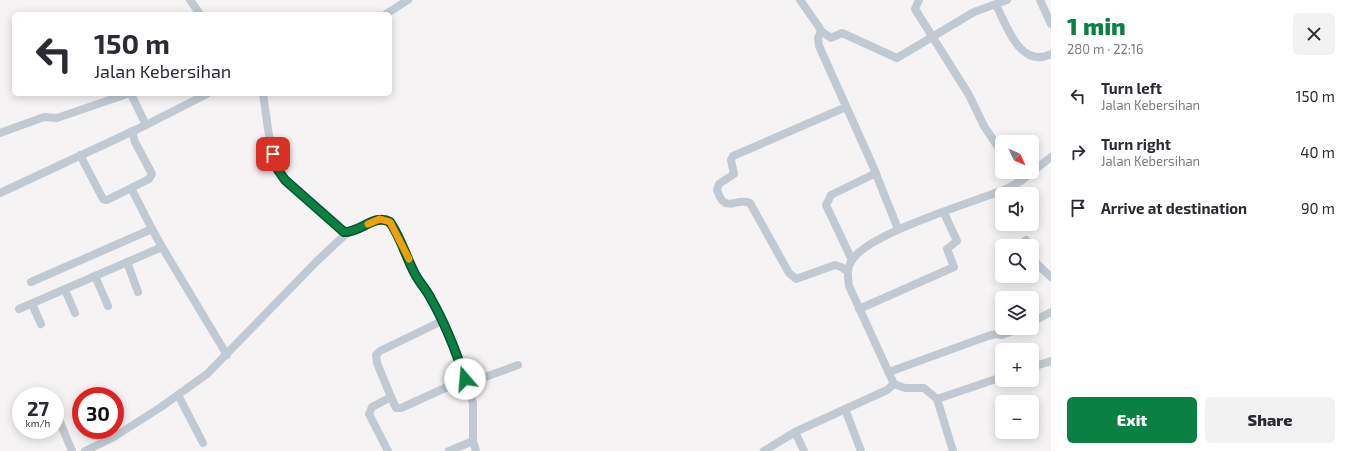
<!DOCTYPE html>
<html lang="en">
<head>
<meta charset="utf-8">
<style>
	body { margin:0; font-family:"Exo 2",sans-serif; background:#f2f2f3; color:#2b2b33; height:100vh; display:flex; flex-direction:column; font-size:15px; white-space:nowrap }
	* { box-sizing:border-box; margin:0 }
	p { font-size:13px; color:#7c7c81 }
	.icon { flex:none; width:22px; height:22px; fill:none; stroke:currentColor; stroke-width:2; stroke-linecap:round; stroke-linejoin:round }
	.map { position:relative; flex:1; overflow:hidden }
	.panel { display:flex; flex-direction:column; background:#fff; width:300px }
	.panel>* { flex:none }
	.top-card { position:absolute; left:12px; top:12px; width:380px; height:84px; border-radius:6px; box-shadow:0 2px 10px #0003; background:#fff; color:#2b2b33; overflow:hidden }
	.needle { width:26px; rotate:134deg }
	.controls { position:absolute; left:995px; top:135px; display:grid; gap:8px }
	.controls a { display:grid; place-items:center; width:44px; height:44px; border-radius:6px; background:#fff; box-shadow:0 2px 10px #0003; font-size:20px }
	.speed { position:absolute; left:12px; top:387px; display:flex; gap:8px; font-size:20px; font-weight:700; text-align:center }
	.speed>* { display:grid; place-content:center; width:52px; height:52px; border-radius:50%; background:#fff; box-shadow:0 2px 10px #0003; line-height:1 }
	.speed small { font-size:10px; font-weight:400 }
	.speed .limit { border:6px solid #d22; background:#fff; color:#111 }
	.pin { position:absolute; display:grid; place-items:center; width:34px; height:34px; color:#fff; margin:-17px; border-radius:8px; box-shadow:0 2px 6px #0006 }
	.me { position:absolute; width:44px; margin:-22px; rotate:342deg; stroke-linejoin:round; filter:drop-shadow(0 0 3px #0008) }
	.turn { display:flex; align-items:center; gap:14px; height:84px; padding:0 16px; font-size:18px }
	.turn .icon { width:52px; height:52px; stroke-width:2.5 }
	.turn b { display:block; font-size:28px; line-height:34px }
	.round { display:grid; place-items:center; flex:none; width:42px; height:42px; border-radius:6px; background:#f2f2f3 }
	.headline { display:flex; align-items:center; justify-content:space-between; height:68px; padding:0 16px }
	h1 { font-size:24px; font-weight:800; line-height:30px; color:#0b8043 }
	.cta { display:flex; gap:8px; margin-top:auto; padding:8px 16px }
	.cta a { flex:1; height:46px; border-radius:6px; background:#0b8043; color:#fff; font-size:16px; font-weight:800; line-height:46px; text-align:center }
	.cta a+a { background:#f2f2f3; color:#2b2b33 }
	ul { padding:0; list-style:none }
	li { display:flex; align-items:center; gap:12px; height:56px; padding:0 16px }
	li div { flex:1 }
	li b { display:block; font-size:15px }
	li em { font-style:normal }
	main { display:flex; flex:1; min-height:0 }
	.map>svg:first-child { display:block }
</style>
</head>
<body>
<main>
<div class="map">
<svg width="1051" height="451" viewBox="0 0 1051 451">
	<rect width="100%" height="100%" fill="#f5f3f3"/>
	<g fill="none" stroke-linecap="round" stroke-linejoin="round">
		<g stroke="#c1cad2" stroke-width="8">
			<polyline points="190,0 200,14"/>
			<polyline points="800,0 819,27 821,31 818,38 819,46 872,164 898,229"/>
			<polyline points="919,0 915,9 969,95 984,126 1002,153"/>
			<polyline points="1040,0 1051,24"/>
			<path d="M996 5C1007 26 1020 69 1051 54"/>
			<polyline points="386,14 408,0"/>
			<polyline points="821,31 831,38 842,33 897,58 974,12 1007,0"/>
			<polyline points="131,94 146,125"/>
			<path d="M263 94C268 121 268 157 285 179L344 232C360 233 375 212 391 222L396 230 415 275 430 296 455 348 473 403V441L476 451"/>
			<path d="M846 107 733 156 731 160 734 174 719 184 717 190C725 215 735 197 750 203L789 273 796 279 835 265 841 267 847 271"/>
			<polyline points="0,133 44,117 57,118 127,94"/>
			<polyline points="1015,172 1021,181"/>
			<polyline points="131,188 149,179 152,174 135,142 132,131"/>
			<polyline points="0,193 146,125 207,94"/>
			<polyline points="152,229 162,247"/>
			<polyline points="1026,240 1029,246"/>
			<polyline points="1032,254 1037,264 1051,277"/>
			<polyline points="852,260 826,205 831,195 876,173"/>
			<polyline points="127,262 138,292"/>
			<polyline points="95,276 108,306"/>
			<polyline points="31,282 152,229 131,188 107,200 103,199 80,155"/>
			<polyline points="65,290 75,313"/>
			<polyline points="32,304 41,324"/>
			<polyline points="19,309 162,247 227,355"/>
			<polyline points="859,309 954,267 947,249 957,241 944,213"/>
			<polyline points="1032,322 1051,312"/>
			<polyline points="1032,367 1051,361"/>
			<polyline points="889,372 988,336 996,334 1002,335 1020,328"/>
			<polyline points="466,384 518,365"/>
			<polyline points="894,384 905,388 924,388 937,399 953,451"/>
			<polyline points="49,395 49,396"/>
			<polyline points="178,395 203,443"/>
			<polyline points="391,397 396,408 401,408 465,379"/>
			<polyline points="937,399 1002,377"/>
			<polyline points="845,409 861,451"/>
			<polyline points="55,410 72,451"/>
			<polyline points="795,432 804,451"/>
			<polyline points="85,451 114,437 161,407 207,374 316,262 348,232"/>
			<polyline points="388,451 369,414 372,407 391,397 377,363 376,355 380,351 442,321"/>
			<polyline points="449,451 473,441"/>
			<path d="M764 451 795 432 887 390 894 384 849 286C848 277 846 269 852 260 869 233 973 202 1006 189L1021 181 1051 157"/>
		</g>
	</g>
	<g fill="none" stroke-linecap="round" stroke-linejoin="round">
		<g stroke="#07532c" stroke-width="10">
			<path id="route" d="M273 154 278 170 285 180 344 232C360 233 375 213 390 222 401 238 406 257 415 274 419 282 426 289 430 297 445 323 456 351 465 379"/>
		</g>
		<use href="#route" stroke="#0b8043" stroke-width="7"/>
		<polyline stroke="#f59e0b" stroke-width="7" points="368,224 380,219 390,222 409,259"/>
	</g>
</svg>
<div class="controls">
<a><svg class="needle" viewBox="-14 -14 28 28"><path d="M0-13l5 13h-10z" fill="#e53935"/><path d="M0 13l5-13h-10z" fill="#7c7c81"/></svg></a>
<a><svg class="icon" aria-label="sound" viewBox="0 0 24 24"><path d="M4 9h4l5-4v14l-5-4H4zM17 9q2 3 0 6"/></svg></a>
<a><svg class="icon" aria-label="search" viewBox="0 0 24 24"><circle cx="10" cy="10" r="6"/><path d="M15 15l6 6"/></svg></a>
<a><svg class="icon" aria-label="layers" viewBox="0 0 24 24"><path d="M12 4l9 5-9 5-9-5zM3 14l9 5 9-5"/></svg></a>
<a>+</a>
<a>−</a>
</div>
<div class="speed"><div>27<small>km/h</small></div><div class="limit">30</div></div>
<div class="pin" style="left:273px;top:154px;background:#d93025"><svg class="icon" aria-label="arrive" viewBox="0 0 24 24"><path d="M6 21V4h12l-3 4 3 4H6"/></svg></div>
<svg class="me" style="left:465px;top:379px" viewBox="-20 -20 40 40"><circle r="19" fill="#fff"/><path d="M0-13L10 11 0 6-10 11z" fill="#0b8043"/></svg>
<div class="top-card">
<div class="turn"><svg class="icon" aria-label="left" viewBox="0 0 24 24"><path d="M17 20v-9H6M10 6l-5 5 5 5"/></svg><div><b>150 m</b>Jalan Kebersihan</div></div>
</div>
</div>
<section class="panel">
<div class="headline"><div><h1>1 min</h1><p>280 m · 22:16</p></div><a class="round"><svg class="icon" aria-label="close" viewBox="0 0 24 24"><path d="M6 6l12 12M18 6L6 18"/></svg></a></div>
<ul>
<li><svg class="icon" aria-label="left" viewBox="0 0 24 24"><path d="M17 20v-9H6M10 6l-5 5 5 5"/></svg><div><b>Turn left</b><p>Jalan Kebersihan</p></div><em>150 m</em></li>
<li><svg class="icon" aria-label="right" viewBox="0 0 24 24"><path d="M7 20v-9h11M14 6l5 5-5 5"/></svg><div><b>Turn right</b><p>Jalan Kebersihan</p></div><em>40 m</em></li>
<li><svg class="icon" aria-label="arrive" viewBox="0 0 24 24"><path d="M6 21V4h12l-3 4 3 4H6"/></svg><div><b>Arrive at destination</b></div><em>90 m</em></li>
</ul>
<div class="cta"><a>Exit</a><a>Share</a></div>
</section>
</main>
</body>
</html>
